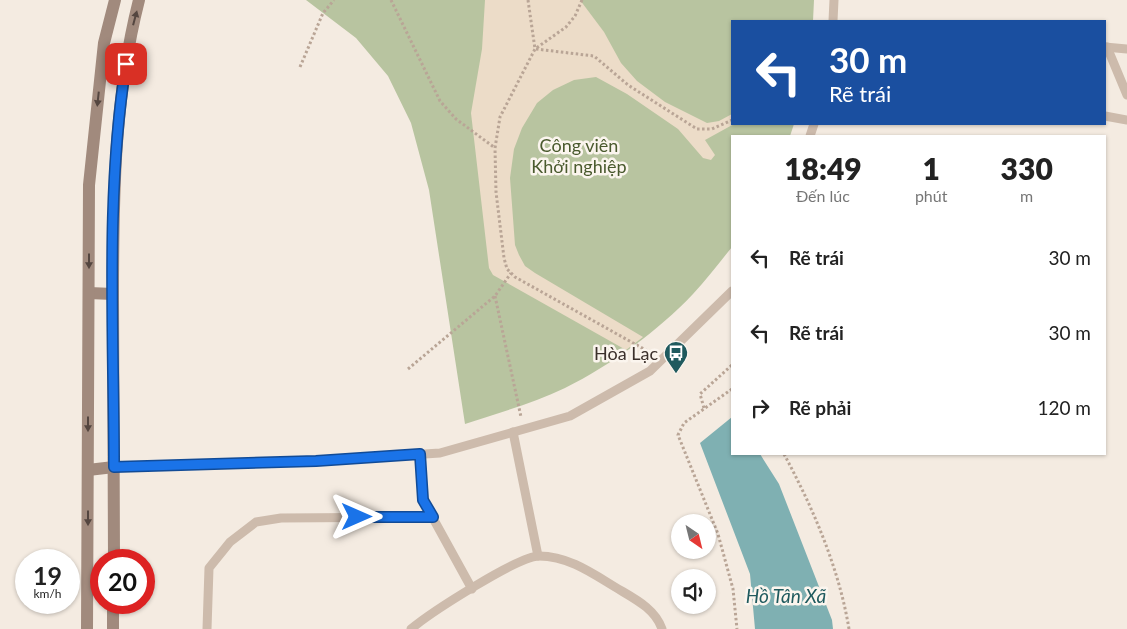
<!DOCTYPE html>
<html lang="vi">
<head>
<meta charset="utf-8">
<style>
	body { margin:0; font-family:Lato,sans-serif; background:#f2f2f2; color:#222; height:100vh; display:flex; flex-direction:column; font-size:19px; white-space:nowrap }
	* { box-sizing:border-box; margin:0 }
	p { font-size:16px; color:#767676 }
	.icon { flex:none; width:28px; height:28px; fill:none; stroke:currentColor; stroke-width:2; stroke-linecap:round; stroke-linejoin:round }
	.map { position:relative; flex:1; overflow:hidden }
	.sheet { position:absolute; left:731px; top:135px; width:375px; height:320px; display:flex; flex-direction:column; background:#fff; border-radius:0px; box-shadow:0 1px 4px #0004 }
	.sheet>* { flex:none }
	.banner { position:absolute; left:731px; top:20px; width:375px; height:105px; border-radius:0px; box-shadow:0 1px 4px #0004; background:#1a4fa0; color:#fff; overflow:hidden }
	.needle { width:32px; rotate:145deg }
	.buttons { position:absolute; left:671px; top:514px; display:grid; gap:10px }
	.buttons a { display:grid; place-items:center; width:45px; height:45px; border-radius:50%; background:#fff; box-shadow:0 1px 4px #0004; font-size:25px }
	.speed { position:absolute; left:15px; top:549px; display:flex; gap:10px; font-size:25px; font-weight:700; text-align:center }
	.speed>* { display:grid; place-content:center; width:65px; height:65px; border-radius:50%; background:#fff; box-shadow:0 1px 4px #0004; line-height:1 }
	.speed small { font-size:12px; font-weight:400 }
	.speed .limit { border:8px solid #d22; background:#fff; color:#111 }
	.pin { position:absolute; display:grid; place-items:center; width:42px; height:42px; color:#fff; margin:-21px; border-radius:10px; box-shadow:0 2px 8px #0006 }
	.me { position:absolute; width:55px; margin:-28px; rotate:90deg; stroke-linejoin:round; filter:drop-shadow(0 0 4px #0008) }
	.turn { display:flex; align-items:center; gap:18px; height:105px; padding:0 15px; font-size:22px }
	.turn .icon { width:65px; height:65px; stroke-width:2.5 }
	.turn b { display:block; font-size:35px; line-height:42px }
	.eta { display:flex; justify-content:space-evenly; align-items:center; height:85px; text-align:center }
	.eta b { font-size:30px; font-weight:800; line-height:35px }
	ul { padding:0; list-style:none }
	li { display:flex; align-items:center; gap:15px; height:75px; padding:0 15px }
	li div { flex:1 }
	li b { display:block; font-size:19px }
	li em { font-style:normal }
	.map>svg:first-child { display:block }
</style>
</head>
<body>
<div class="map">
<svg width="1127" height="629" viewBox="0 0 1127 629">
	<rect width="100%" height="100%" fill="#f4ebe1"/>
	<path fill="#b8c4a0" d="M306 0H814L813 21H732V124H794L790 136H732V247C719 263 707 279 693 294 658 331 611 365 565 388 533 403 499 413 465 424L429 190 411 123 388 76 356 38Z"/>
	<polygon fill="#ecdcc8" points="485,0 580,0 604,32 621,63 637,81 665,102 707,123 719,121 732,114 734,124 705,140 715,155 711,160 703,158 678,129 627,94 596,77 574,80 553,90 537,103 522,128 514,149 510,178 515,245 519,255 525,266 535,273 643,337 626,350 493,275 489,268 471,113 482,49"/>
	<polygon fill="#7fb0b2" points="732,417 732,454 760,454 779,484 832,620 833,629 755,629 750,574 700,443"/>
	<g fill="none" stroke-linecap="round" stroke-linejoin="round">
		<g stroke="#b9a596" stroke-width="3" stroke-dasharray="2.5 2.5" stroke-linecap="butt">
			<polyline points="391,0 440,101 456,119 495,148"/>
			<polyline points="528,0 535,49"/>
			<polyline points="582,0 575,16 566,27 535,49 500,117 495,148 496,192 504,258 507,269 515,277 651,353"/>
			<polyline points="536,49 594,56 628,85 697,129 712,129 732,120"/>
			<polyline points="300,67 323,13 334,0"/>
			<polyline points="495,296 521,417"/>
			<polyline points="408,369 495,296 511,273"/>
			<polyline points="732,389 684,423 678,435 718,534 733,589 737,629"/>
			<polyline points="704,408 700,394 732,365"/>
			<path d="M784 454C813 508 839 568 849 629"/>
		</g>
		<g stroke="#cdbbac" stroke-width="9">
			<polyline points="833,21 834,0"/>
			<polyline points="1105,47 1127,49"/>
			<polyline points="1107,47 1127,95"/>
			<polyline points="1105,116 1127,120"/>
			<polyline points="810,136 814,124"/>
			<polyline points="513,432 538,556"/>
			<polyline points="420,454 423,500 472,589"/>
			<polyline points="114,467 316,461 440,453 570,416 650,371 732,291"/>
			<polyline points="207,629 209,568 230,542 256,522 281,518 433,517"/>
			<path d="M411 629C430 613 518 556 539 556 568 556 592 573 615 587 633 598 655 608 662 629"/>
		</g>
		<g stroke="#a18a7d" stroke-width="12">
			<polyline points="89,293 113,294"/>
			<polyline points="88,470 114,467"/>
			<path d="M114 560C114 473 113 385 113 298 113 197 114 98 139 0"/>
			<polyline points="87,629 89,185 104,43 115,0"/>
			<polyline points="113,629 113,602"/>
		</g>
	</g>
	<defs><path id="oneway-solid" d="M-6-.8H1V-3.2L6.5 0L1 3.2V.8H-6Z" transform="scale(1.25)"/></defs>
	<g fill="#544640">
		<use href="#oneway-solid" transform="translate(135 18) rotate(-75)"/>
		<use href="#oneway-solid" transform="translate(98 99) rotate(96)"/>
		<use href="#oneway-solid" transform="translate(89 261) rotate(90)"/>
		<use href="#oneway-solid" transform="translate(88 424) rotate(90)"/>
		<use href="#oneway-solid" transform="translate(88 518) rotate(90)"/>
	</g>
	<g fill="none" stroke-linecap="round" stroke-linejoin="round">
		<g stroke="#114b97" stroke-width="12">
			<path id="route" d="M126 64C105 196 114 333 114 467L316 461 420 454 423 500 433 517H357"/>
		</g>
		<use href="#route" stroke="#1a73e8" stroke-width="9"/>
	</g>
	<defs>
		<g id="bus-pin" transform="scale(1.25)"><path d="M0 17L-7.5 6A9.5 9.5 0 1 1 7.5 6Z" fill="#1f5a5e" stroke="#fbf5ee"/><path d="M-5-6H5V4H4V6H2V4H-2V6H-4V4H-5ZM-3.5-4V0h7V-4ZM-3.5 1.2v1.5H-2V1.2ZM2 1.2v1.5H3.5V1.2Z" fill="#fff"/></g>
	</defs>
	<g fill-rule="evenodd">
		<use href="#bus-pin" x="676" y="353"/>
	</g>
	<g text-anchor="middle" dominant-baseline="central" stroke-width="5" stroke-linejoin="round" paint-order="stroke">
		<g font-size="18" fill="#4a5a2e" stroke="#fbf5ee">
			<text x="579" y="145">Công viên<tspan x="579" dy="21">Khởi nghiệp</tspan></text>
		</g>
		<g font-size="18" fill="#3b302b" stroke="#fbf5ee" text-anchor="end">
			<text x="658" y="353">Hòa Lạc</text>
		</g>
		<g font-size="19" font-style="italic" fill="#1f5a5e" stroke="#fbf5ee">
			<text x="786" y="595">Hồ Tân Xã</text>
		</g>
	</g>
</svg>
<div class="buttons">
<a><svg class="needle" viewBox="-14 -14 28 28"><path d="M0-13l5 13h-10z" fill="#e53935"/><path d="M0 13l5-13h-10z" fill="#767676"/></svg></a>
<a><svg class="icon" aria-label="sound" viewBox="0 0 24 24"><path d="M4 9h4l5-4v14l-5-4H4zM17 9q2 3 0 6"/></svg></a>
</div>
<div class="speed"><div>19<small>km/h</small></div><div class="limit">20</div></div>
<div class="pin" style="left:126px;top:64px;background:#d93025"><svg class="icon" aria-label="arrive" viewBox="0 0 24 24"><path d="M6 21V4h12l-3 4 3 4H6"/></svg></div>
<svg class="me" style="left:357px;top:517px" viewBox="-20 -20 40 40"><path d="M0-17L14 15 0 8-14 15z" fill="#1a73e8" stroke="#fff" stroke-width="4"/></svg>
<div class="banner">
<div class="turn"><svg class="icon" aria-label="left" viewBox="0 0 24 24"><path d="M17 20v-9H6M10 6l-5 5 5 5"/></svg><div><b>30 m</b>Rẽ trái</div></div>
</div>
<section class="sheet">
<div class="eta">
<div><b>18:49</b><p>Đến lúc</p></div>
<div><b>1</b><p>phút</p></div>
<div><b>330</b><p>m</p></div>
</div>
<ul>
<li><svg class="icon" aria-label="left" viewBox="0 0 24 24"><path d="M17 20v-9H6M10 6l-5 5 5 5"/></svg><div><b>Rẽ trái</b></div><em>30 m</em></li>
<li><svg class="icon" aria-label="left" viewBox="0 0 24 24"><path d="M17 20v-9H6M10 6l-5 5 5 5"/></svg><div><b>Rẽ trái</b></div><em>30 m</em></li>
<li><svg class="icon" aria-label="right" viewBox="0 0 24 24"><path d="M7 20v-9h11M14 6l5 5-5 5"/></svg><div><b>Rẽ phải</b></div><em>120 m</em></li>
</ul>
</section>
</div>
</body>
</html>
